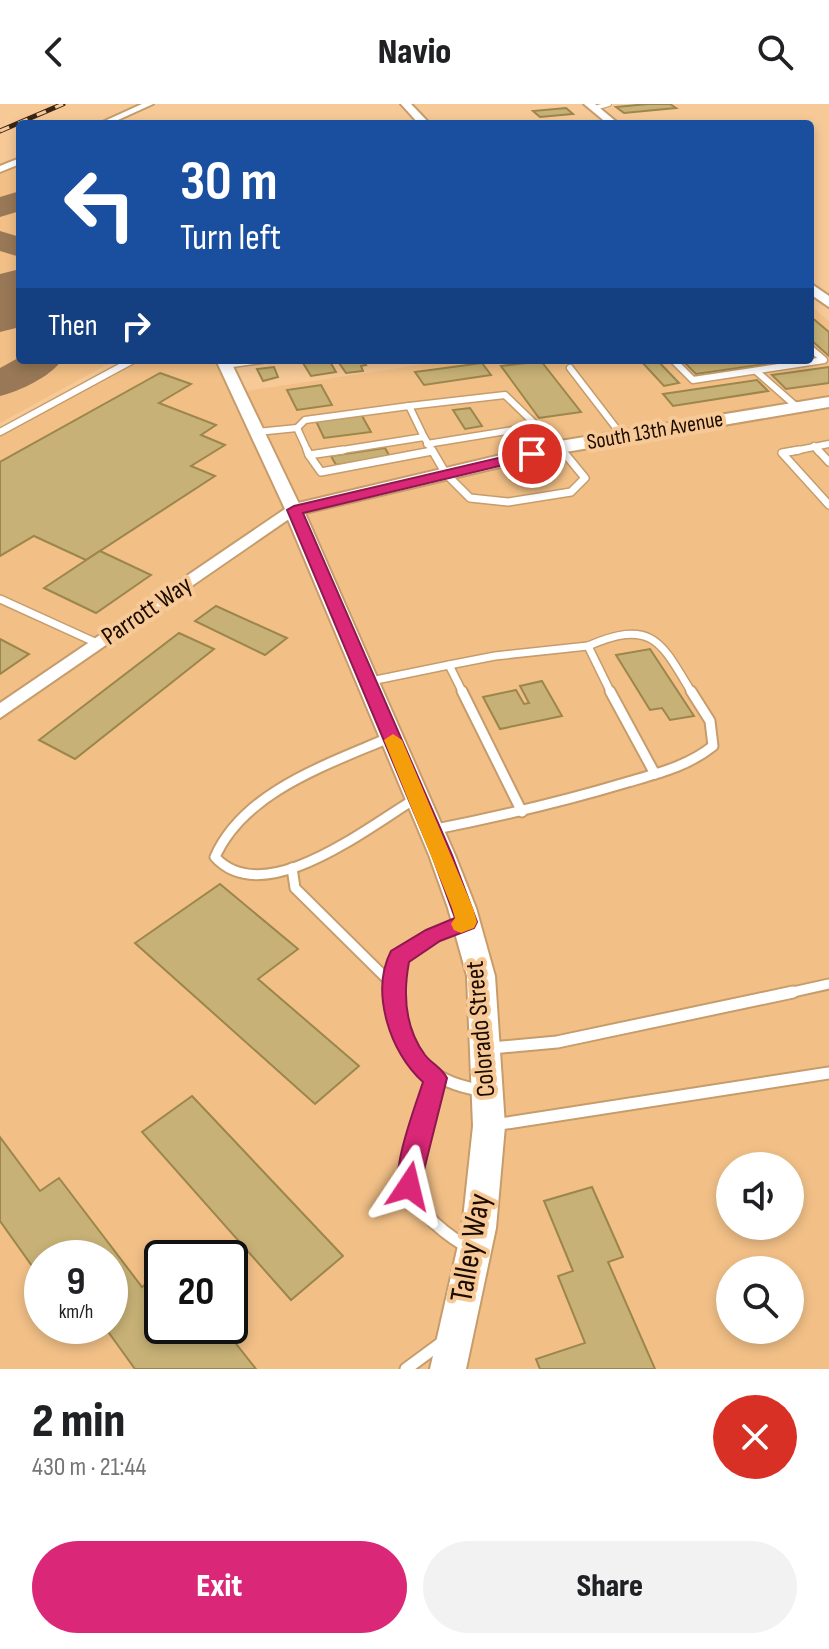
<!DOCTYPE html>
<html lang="en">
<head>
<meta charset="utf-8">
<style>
	body { margin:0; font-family:"Sofia Sans Condensed",sans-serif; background:#f2f2f2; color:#202124; height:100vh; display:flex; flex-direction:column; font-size:30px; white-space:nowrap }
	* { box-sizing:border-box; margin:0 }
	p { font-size:26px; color:#757577 }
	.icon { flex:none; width:44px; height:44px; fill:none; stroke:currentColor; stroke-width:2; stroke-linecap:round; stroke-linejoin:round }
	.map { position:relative; height:1265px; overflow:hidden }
	.sheet { display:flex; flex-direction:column; background:#fff; flex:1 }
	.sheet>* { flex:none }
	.top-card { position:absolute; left:16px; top:16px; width:798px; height:244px; border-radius:8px; box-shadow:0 4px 12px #0003; background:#1a4fa0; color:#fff; overflow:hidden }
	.controls { position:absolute; left:716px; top:1048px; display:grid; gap:16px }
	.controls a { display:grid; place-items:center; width:88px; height:88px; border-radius:50%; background:#fff; box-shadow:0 4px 12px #0003; font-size:40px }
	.speed { position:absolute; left:24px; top:1136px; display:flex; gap:16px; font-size:40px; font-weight:700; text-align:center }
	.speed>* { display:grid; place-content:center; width:104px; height:104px; border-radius:50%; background:#fff; box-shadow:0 4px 12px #0003; line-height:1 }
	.speed small { font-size:20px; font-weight:400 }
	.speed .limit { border:4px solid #111; border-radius:12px; background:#fff; color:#111 }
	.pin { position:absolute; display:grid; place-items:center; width:68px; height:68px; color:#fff; margin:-34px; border:4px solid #fff; border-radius:50%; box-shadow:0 2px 8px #0007 }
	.me { position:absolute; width:88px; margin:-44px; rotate:10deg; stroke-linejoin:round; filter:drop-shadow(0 0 6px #0008) }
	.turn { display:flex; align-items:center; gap:28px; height:168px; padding:0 32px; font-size:36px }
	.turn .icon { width:104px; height:104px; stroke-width:2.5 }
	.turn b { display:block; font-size:56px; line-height:68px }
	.then { display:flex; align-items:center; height:76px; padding:0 32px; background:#0003; gap:16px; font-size:30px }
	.round { display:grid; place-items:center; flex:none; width:84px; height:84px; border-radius:42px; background:#f2f2f2 }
	.head { display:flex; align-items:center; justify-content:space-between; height:136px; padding:0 32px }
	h1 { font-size:48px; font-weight:800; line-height:60px }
	.button { display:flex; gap:16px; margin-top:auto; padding:16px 32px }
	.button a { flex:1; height:92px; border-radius:48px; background:#db2777; color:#fff; font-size:32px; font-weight:800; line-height:92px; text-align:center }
	.button a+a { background:#f2f2f2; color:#202124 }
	header { display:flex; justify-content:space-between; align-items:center; height:104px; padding:0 32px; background:#fff; font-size:36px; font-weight:800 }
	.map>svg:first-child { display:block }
</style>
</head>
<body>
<header><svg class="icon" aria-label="back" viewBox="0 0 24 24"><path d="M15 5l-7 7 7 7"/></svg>Navio<svg class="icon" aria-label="search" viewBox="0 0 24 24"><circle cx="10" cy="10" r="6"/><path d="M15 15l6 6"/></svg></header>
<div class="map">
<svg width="829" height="1265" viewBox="0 0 829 1265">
	<rect width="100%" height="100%" fill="#f6c997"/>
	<g fill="#f2c087" fill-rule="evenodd">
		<polygon points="20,59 20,256 115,256 0,319 0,68"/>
		<path d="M810 201 829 217V1265H0V328L134 256H217L232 289 453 256H810ZM730 1062H790V1122H730ZM42 1154H110V1222H42ZM162 1154H230V1222H162ZM730 1166H790V1226H730Z"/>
	</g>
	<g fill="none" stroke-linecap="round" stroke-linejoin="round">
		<g fill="#987856" fill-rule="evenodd">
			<polygon points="20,87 20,107 0,113 0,93"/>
			<polygon points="0,127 20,133 20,153 0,147"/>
			<path d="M20 253V256H62C50 273 20 287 0 292V264Z"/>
		</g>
		<polygon fill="#987856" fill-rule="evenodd" points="20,165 20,223 0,228 0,170"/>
	</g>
	<g fill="#c7b176" stroke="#9c864b" stroke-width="2">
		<polygon points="648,0 670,0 676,4 624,9 616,3"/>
		<polygon points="566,4 573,10 540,13 533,7"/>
		<polygon points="810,212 829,228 829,252 810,235"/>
		<polygon points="329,256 336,268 311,272 303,259"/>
		<polygon points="337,256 363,256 366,261 361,262 363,267 346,269"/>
		<polygon points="640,256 657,256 679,279 664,282"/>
		<polygon points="682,256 793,256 696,270"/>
		<polygon points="541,257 581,308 539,314 501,262"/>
		<polygon points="482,259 491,271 424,281 415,268"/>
		<polygon points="274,263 278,273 263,277 257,265"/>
		<polygon points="829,263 829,279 786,285 772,271"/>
		<polygon points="160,269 191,280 159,299 216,321 201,331 225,341 191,362 215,372 86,456 34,432 0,452 0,358"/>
		<polygon points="757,276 768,287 673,302 663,290"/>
		<polygon points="321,281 332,301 297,306 287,286"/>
		<polygon points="470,304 482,322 465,325 453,306"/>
		<polygon points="361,310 371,328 324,334 316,317"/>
		<polygon points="385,344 390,353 336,361 331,352"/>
		<polygon points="100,447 151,471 96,509 44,484"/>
		<polygon points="216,502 287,534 265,551 195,517"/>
		<polygon points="179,529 214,545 75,655 39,636"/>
		<polygon points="0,535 29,550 0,570"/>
		<polygon points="650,545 694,612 670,616 662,604 650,606 616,551"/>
		<polygon points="542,577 562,612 500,625 483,593 516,586 524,600 529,599 520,582"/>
		<polygon points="220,780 298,845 258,875 359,962 315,1000 135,839"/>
		<polygon points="192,992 343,1152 291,1196 142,1028"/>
		<polygon points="0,1033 40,1087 59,1074 142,1183 162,1168 162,1222 222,1222 256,1265 135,1265 104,1222 110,1222 110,1154 42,1154 42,1176 0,1117"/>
		<polygon points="592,1083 623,1153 608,1158 655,1265 540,1265 536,1255 585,1239 558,1172 573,1167 544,1097"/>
	</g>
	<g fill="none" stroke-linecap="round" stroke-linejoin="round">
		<g stroke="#c69c6b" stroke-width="6">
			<polyline id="service-far4" points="594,4 609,0"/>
		</g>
		<g stroke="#c69c6b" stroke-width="9">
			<g id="service-far3">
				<polyline points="673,256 693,276 824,256 810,244"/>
				<polyline points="225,261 262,256"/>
				<polyline points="570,264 623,333"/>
				<polyline points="756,267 797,303"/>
				<polyline points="409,302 505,291 564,348"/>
				<polyline points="297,324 305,316 409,302 424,333"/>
				<polyline points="0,328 133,256"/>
				<polyline points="257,328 297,324 308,348"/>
				<polyline points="427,340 538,322"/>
				<polyline points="814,342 819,348"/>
				<polyline points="330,348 424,333 433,348"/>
				<polyline points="428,348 432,347"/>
				<polyline points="789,348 829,340"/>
			</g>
		</g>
		<g stroke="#c69c6b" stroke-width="10">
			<g id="service-far2">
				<polyline points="307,346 309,351 343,346"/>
				<polyline points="432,346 446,370 470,394 508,398 571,388 585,374 562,346"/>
				<polyline points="799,346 782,349 829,401"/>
				<polyline points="818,346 829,358"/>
				<polyline points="309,351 321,368 432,347"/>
				<polyline points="0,495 99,540"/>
				<polyline points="449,561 495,552 588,542"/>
				<polyline points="371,577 449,561 463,589"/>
				<path d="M611 589 588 542C653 514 661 538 692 589"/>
			</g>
		</g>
		<g stroke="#c69c6b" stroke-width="13">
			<g id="service-far1">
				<polyline points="462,587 522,708"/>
				<polyline points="610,587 655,670"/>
				<path d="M391 633C329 660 244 687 215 753 264 807 368 723 415 695"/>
				<path d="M436 725C501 712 565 697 628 678 659 669 688 662 713 642L710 617 691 587"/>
				<polyline points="292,764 295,784 385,873 395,875"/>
				<polyline points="396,890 399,853 433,831 462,820"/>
				<polyline points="784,890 829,880"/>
			</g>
		</g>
		<g stroke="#c69c6b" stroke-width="15">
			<g id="service">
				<path d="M396 888C397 945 424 977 480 986"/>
				<polyline points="492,944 557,938 793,888"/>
				<path d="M435 974C411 1053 383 1092 467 1143"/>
				<polyline points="494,1021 829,969"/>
				<polyline points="406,1265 444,1237"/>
			</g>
		</g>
		<g stroke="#c69c6b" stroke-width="4">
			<g id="minor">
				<polygon points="142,0 153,0 109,20 98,20"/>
				<polygon points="20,54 20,60 0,68 0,62"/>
			</g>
		</g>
		<g stroke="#c69c6b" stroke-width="4">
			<g id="tertiary">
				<polygon points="401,0 411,0 430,20 419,20"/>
				<polygon points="584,0 595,0 619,20 608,20"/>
				<polygon points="810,179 829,192 829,203 810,190"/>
				<polygon points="216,256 230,256 302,406 0,614 0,599 285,405"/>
			</g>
		</g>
		<g stroke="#c69c6b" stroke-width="4">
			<polygon id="secondary" points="829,293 829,303 560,349 305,409 455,751 476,804 495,872 505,1022 496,1124 466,1265 430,1265 462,1124 473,1022 467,872 448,804 429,751 284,406 294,400 560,337"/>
		</g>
		<use href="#service-far4" stroke="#fff" stroke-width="4"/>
		<use href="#service-far3" stroke="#fff" stroke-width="6"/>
		<use href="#service-far2" stroke="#fff" stroke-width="7"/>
		<use href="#service-far1" stroke="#fff" stroke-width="9"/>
		<use href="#service" stroke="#fff" stroke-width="11"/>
		<use href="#minor" fill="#fff" fill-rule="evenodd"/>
		<use href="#tertiary" fill="#fff" fill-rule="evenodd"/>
		<use href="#secondary" fill="#fff" fill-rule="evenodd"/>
		<g stroke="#3a2615" stroke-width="5">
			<polyline id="rail" points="0,27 63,0"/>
		</g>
		<use href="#rail" stroke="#f6c997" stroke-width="3" stroke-dasharray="10" stroke-linecap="butt"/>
	</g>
	<path fill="#db2777" stroke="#8e194d" stroke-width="2" d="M532 346 537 347V353L303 409 452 751 477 818 474 824 440 837 409 858C403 890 405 924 425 951 432 960 442 964 447 974L418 1090 409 1094 400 1090C390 1067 415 1003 423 978 390 949 370 888 391 847L426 826 455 814 432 751 287 406 294 402Z"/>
	<polygon fill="#f59e0b" points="393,630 402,636 473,804 477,818 474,824 461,829 454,826 451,820 455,814 452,804 384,636"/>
	<g text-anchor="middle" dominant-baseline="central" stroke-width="8" stroke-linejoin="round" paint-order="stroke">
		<g font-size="22" fill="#1c0c00" stroke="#f6c997">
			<text transform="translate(655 327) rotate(-10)">South 13th Avenue</text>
		</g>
		<g font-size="26" fill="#1c0c00" stroke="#f6c997">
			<text transform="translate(147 507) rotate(-34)">Parrott Way</text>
			<text transform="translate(481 925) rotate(-95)">Colorado Street</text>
		</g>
		<g font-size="32" fill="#1c0c00" stroke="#f6c997">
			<text transform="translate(471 1144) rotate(-80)">Talley Way</text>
		</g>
	</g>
</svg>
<div class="controls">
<a><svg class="icon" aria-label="sound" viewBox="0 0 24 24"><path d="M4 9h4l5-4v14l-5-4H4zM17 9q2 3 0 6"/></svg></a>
<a><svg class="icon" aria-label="search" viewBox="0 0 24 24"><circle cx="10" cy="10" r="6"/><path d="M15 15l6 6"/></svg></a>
</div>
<div class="speed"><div>9<small>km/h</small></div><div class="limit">20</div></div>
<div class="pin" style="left:532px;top:350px;background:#d93025"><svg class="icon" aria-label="arrive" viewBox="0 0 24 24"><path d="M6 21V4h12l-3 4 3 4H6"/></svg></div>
<svg class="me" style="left:409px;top:1082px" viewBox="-20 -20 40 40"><path d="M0-17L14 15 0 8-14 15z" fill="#db2777" stroke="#fff" stroke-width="4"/></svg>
<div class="top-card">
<div class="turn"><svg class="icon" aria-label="left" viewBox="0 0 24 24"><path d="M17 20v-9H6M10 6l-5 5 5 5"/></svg><div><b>30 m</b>Turn left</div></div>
<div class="then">Then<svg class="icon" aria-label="right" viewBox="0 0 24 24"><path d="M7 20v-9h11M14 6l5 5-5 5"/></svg></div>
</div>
</div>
<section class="sheet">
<div class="head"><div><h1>2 min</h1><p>430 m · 21:44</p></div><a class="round" style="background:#d93025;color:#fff"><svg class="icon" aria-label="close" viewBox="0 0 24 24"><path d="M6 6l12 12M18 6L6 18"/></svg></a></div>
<div class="button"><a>Exit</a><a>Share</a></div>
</section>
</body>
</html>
